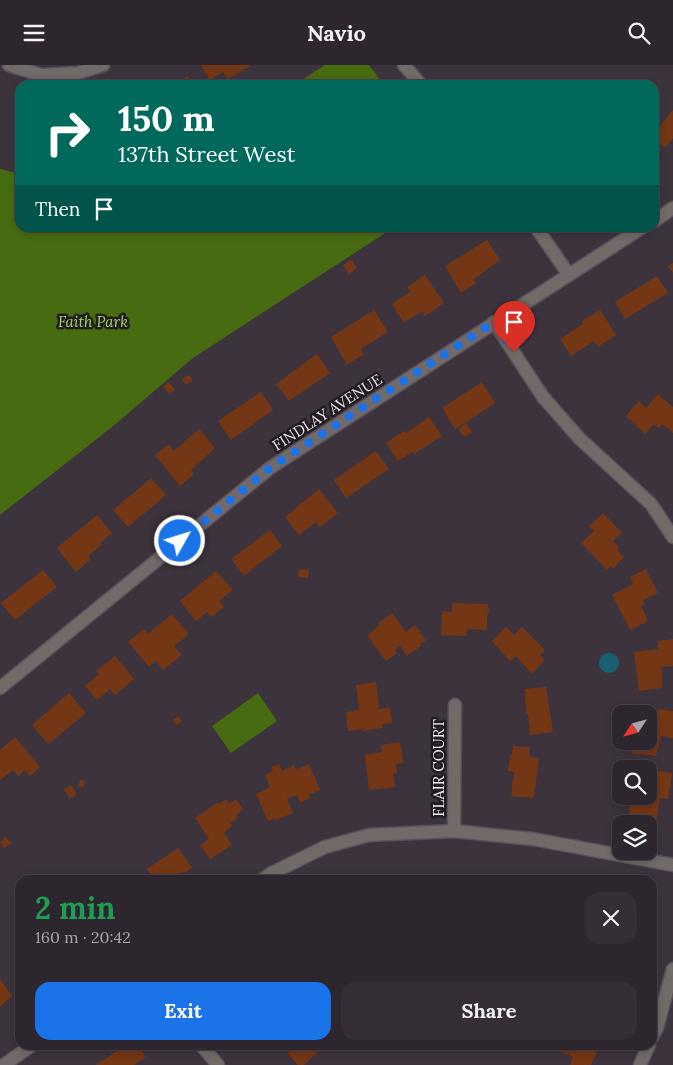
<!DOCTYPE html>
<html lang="en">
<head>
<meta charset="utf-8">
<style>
	body { margin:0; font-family:Lora,serif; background:#362e36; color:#f1f3f6; height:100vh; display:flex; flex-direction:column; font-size:19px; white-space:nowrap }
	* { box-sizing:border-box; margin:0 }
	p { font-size:16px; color:#a7a5aa }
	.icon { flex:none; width:28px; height:28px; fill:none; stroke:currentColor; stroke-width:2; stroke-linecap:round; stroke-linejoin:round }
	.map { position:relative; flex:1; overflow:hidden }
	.drawer { position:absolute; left:15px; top:810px; width:642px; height:175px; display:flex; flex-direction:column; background:#2e262e; border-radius:15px; box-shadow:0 2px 8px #0003,0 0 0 1px #49434a }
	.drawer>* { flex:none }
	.banner { position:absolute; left:15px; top:15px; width:644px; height:152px; border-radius:15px; box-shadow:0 2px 8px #0003,0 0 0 1px #49434a; background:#00695c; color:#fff; overflow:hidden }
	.needle { width:32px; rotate:234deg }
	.buttons { position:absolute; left:612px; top:640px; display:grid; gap:10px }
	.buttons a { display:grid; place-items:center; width:45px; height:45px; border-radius:10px; background:#2e262e; box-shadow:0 2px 8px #0003,0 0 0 1px #49434a; font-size:25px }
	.pin { position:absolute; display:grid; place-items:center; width:42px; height:42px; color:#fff; margin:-51px -21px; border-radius:50% 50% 50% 0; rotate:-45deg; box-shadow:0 0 5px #0007 }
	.pin .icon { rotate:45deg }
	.me { position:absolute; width:55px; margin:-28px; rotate:51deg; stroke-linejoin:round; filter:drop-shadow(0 0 4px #0008) }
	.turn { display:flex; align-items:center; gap:18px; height:105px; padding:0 20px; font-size:22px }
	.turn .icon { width:65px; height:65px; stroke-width:2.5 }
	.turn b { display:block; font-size:35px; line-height:42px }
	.then { display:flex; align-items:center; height:48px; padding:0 20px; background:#0003; gap:10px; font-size:19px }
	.round { display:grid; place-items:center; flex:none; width:52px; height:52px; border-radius:15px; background:#362e36 }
	.overview { display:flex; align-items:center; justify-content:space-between; height:85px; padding:0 20px }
	h1 { font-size:30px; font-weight:800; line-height:38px; color:#1e9e55 }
	.action { display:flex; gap:10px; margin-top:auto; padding:10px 20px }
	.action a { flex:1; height:58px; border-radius:15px; background:#1a73e8; color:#fff; font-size:20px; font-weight:800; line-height:58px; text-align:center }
	.action a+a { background:#362e36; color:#f1f3f6 }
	header { display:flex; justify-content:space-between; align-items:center; height:65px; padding:0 20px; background:#2e262e; font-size:22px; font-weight:800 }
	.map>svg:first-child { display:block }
</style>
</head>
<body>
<header><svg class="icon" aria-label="menu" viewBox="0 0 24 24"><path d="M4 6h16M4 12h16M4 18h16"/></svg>Navio<svg class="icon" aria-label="search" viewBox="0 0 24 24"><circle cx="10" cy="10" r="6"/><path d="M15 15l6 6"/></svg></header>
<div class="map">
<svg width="673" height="1000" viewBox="0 0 673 1000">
	<rect width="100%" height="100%" fill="#3d333d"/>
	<g fill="#476b11">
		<polygon points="325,0 369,0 384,20 294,20"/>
		<polygon points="0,104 20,109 20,162 393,163 193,293 112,362 0,450"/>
		<polygon points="258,628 277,656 231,688 212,661"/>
	</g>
	<circle fill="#196072" cx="609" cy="598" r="10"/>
	<g fill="#743715">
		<polygon points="201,0 251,0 228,14 223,7 210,15"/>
		<polygon points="188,11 193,20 165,20 173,15 175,19"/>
		<polygon points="673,45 673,73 665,83 654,74 654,69"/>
		<polygon points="16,52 20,52 20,73 15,73"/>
		<polygon points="487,175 500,195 474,214 476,218 461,228 445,201"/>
		<polygon points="352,195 357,203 349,209 343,200"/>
		<polygon points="673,198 673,208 668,201"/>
		<polygon points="425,210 444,238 425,251 422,246 404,258 392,239 410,227 407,222"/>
		<polygon points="657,211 668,228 625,254 615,237"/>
		<polygon points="374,245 388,267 361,284 364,289 347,300 331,272"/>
		<polygon points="600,245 616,270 598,282 594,276 571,291 560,274 583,259 582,256"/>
		<polygon points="317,289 330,308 289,336 276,319"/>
		<polygon points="189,310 193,315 186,320 182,314"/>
		<polygon points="169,317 175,325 169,329 163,321"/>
		<polygon points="482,317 495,338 455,364 442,343"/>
		<polygon points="261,327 273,345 231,375 218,356"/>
		<polygon points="658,329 673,342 673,368 662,359 659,363 654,359 645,369 626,351 639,336 646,343"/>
		<polygon points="429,352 442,371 414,389 412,387 398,396 386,378 404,366 406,368"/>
		<polygon points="466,358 472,367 464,372 458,364"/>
		<polygon points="199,364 215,383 191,405 194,409 180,421 155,390 169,379 174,386"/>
		<polygon points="376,386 389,404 346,433 334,415"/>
		<polygon points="151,413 166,430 128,462 113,445"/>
		<polygon points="319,424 338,448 320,462 316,457 299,470 285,452"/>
		<polygon points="603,448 622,468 613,476 619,482 617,485 624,492 613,504 610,501 607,505 581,478 594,466 589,461"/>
		<polygon points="97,450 112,468 100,478 102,480 88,491 91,494 76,507 57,483"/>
		<polygon points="270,465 282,481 244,511 231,494"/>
		<polygon points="299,504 309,505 308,513 298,512"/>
		<polygon points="646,504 658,528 643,535 645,539 641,541 648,556 630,565 612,530 633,519 630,512"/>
		<polygon points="43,505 57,522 15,555 1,538"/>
		<polygon points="216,506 233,525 219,536 224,542 212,552 207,547 196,556 180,536"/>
		<polygon points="452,538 488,539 489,548 487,548 487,565 467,564 466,571 441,570 442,546 452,547"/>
		<polygon points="392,548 406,567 415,560 426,575 420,579 421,581 407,591 400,581 395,585 397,588 386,596 367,570 380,560 378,558"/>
		<polygon points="172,549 189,569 174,581 182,590 163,605 156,596 149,602 128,577 144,564 148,569"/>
		<polygon points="506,562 514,570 522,562 545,585 540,590 545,595 532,609 516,591 510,596 492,576"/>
		<polygon points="673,574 673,601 662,602 662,623 639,626 634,587 658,584 658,576"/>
		<polygon points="115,591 134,614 115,630 110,624 97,635 85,621 99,609 96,606"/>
		<polygon points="376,617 379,644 390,642 392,658 382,659 383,663 362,666 362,664 348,666 346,647 359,645 356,620"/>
		<polygon points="546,622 553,667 530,670 528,649 526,650 525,624"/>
		<polygon points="69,628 86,648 48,679 32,660"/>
		<polygon points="658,644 673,646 673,673 661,671 656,691 631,688 632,676 649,676 649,654 657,655"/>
		<polygon points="178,651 182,656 177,660 173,655"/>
		<polygon points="15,672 40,702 30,711 25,705 18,711 13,705 0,715 0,685"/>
		<polygon points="400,677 403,698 396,699 397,708 393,709 395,722 369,725 365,690 382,687 381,680"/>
		<polygon points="513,681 530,682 529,692 539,693 534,733 511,731 514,707 508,706 510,690 512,690"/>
		<polygon points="279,699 282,706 294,700 296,705 309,699 320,725 309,730 310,733 300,738 297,730 287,734 293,748 276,755 275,753 268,756 256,729 270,722 265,710 273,706 272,702"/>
		<polygon points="652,705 672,708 668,734 660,733 656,759 641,757 642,751 629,749 631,736 625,735 626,731 649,731 649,710 651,711"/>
		<polygon points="81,714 85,716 83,723 78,721"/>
		<polygon points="71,720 77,729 70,734 64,725"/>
		<polygon points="226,734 229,739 236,734 243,744 236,750 238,753 230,758 232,761 224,768 232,780 210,794 200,780 209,774 195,753 218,737 219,739"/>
		<polygon points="6,772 11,778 4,783 0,777"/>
		<polygon points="178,783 192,803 185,808 184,806 170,815 151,815 153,813 147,804"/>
		<polygon points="440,809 465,810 464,815 440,815"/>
		<polygon points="0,914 12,931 0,942"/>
		<polygon points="126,980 137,980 146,992 134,1000 96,1000"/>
		<polygon points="293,980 323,980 324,981 304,1000 298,1000 287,988 294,982"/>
		<polygon points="553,980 584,980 583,981 597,987 591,1000 570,1000 573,992 552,983"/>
	</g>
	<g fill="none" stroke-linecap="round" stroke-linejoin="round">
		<g stroke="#5a505a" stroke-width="15">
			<g id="street">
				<polyline points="9,0 41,10 78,8 103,0"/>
				<polyline points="404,0 421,20"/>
				<polyline points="654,156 673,143"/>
				<polyline points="536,162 569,210"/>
				<polyline points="494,257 543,332 579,373 651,439 673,472"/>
				<polyline points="0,623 270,403 643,162"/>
				<polyline points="454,766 455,640"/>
				<polyline points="262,815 272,808 325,782 369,770 454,766 533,774 673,800"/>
				<polyline points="652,972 657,963 673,904"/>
				<polyline points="201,980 218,1000"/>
				<polyline points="4,1000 32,980"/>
				<polyline points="640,1000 649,980"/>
			</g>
		</g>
		<use href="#street" stroke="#716a68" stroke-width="12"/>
	</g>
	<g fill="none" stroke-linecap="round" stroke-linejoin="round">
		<polyline stroke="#1a73e8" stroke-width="9" stroke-dasharray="0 16.2" points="180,476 270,403 494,257 514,287"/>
	</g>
	<g text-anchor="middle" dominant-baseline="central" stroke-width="5" stroke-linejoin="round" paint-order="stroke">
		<g font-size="15" font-style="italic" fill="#a2d566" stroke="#211c21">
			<text x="93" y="256">Faith Park</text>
		</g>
		<g font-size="15" fill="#f0e9f0" stroke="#211c21">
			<text transform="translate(327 347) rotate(-33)">FINDLAY AVENUE</text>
			<text transform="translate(438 703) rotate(-90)">FLAIR COURT</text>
		</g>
	</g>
</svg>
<div class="buttons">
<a><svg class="needle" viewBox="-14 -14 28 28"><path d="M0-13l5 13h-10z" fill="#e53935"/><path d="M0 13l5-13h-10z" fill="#a7a5aa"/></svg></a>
<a><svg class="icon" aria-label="search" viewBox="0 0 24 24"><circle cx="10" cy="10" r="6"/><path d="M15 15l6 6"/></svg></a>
<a><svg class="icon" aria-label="layers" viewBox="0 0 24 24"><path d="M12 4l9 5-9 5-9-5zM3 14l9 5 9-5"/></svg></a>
</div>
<div class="pin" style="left:514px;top:287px;background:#d93025"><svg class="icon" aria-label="arrive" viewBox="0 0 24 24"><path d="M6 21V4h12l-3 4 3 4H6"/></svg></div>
<svg class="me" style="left:180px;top:476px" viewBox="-20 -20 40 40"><circle r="17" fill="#1a73e8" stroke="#fff" stroke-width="3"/><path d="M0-11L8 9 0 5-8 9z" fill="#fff"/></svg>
<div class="banner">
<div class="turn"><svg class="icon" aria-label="right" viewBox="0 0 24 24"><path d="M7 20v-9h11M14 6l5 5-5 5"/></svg><div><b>150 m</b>137th Street West</div></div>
<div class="then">Then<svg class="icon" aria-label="arrive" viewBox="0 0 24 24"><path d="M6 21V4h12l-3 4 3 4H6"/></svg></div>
</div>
<section class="drawer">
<div class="overview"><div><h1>2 min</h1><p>160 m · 20:42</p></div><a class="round"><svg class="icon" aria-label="close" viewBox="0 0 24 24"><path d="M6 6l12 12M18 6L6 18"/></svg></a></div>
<div class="action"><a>Exit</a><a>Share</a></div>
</section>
</div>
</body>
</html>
